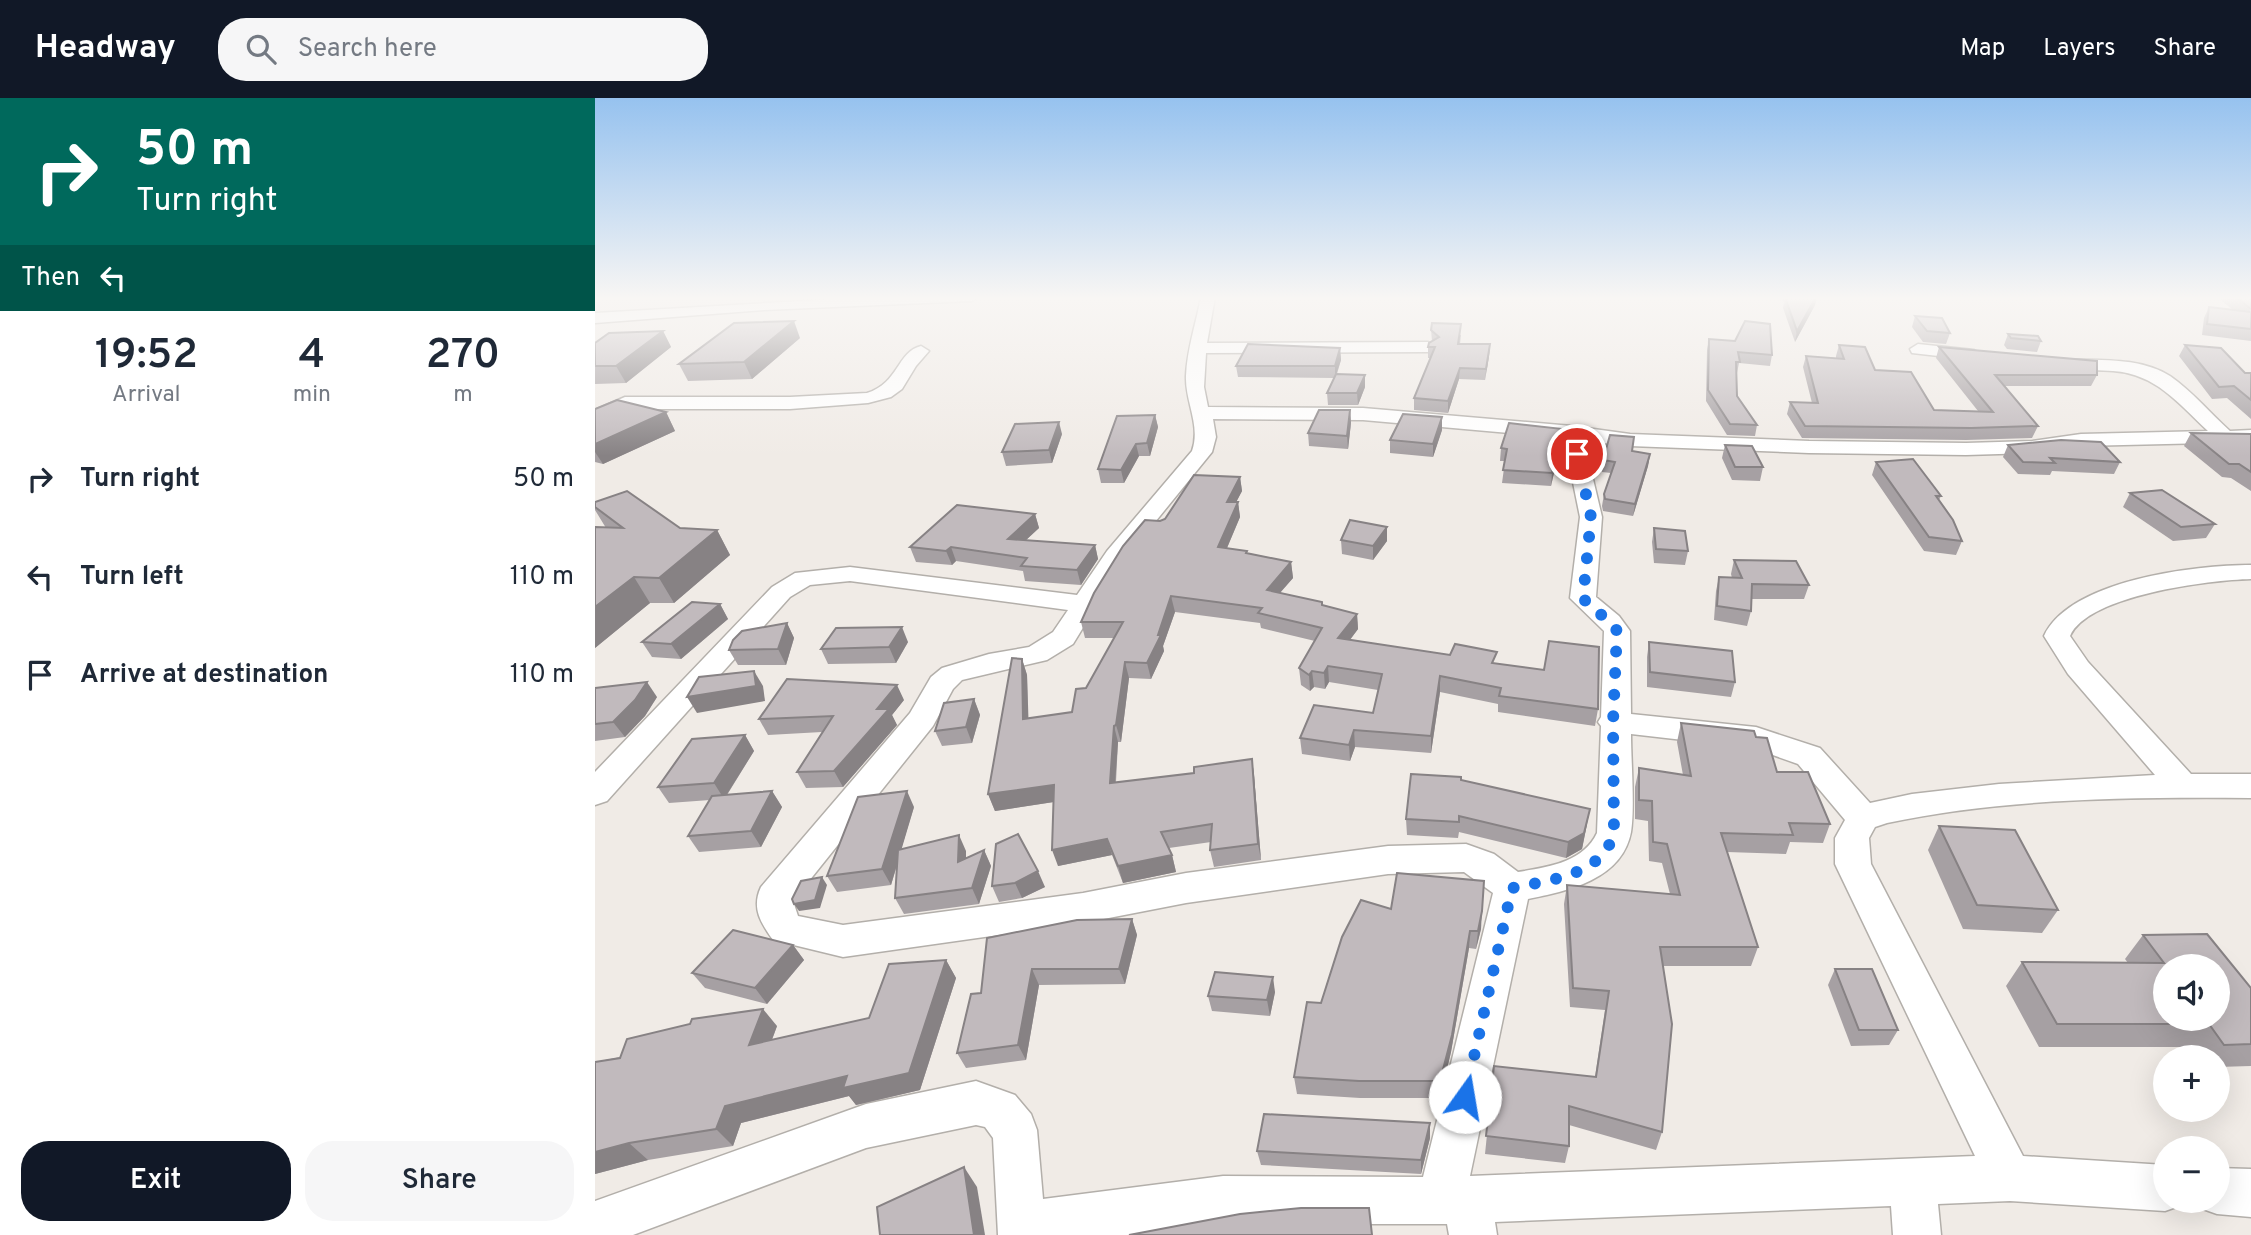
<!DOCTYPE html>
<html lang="en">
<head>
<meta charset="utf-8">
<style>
	body { margin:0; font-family:Overpass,sans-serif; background:#f6f6f7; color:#1f2937; height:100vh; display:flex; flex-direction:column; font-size:26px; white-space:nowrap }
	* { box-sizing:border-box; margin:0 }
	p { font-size:23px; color:#747a83 }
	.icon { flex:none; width:38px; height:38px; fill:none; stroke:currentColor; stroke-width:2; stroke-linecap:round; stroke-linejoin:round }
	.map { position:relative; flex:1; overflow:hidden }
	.drawer { display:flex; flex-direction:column; background:#fff; width:595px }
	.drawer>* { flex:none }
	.guide { background:#00695c; color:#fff; overflow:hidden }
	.fabs { position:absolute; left:1558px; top:856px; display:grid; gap:14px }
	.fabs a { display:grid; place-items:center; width:77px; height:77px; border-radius:50%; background:#fff; box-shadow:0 7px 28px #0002; font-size:35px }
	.pin { position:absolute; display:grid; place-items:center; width:60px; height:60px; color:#fff; margin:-30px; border:4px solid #fff; border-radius:50%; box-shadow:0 2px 7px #0007 }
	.me { position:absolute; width:77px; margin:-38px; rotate:13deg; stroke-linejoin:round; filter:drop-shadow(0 0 5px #0008) }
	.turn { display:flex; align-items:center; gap:24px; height:147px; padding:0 21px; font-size:32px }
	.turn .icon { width:91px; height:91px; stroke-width:2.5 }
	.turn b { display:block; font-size:49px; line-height:60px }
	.then { display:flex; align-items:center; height:66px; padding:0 21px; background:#0003; gap:14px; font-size:26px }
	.eta { display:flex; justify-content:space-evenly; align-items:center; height:119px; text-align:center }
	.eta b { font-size:42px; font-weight:600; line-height:49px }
	.button { display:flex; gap:14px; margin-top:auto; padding:14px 21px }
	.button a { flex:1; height:80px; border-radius:28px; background:#111827; color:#fff; font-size:28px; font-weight:600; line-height:80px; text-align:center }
	.button a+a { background:#f6f6f7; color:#1f2937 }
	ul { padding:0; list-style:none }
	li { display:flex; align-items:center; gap:21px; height:98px; padding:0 21px }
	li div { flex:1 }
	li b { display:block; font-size:26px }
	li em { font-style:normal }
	header { display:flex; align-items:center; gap:42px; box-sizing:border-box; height:98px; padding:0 35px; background:#111827; color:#fff }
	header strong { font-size:33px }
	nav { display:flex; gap:38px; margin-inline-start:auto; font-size:24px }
	.search { width:490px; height:63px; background:#f6f6f7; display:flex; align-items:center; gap:18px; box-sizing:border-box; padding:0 24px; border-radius:28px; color:#747a83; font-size:26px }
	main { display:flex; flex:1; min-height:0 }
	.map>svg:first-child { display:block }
</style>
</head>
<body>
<header>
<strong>Headway</strong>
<div class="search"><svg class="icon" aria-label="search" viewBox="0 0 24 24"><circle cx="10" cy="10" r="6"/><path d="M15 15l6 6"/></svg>Search here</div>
<nav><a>Map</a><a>Layers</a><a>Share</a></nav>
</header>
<main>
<section class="drawer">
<div class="guide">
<div class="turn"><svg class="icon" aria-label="right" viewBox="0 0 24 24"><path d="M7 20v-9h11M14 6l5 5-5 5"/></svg><div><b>50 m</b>Turn right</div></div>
<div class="then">Then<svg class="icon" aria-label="left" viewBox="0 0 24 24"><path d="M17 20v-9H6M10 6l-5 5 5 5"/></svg></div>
</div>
<div class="eta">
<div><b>19:52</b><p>Arrival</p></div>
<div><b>4</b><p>min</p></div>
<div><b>270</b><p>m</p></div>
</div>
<ul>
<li><svg class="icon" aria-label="right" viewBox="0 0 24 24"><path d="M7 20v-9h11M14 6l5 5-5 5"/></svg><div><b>Turn right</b></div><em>50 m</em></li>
<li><svg class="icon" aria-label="left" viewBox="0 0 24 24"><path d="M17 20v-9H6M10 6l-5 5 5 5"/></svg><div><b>Turn left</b></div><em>110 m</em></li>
<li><svg class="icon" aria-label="arrive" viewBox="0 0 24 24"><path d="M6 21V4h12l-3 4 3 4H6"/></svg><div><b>Arrive at destination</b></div><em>110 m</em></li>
</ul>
<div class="button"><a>Exit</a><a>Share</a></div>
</section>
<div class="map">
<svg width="1656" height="1137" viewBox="0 0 1656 1137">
	<rect width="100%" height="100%" fill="#f0ebe6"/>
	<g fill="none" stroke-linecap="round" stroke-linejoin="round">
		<g stroke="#b3afaa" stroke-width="3">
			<g id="minor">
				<polygon points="275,199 384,199 377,203 169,212 0,225 0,215"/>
				<path d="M606 199H620L612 245 833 244 841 249 833 254 611 255 609 289 613 309 768 310 977 328 1035 336 1214 343 1371 345 1437 343 1486 336 1613 333C1583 305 1561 276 1518 273 1499 271 1477 274 1458 270L1455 266 1464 261C1501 263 1543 258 1575 278 1597 293 1615 315 1635 333L1656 332V344L1486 348 1437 355 1371 357 1214 355 1035 348 989 343 1007 419 1001 499 1024 518 1035 533 1036 616 1161 629 1225 650 1275 705 1317 696 1404 686 1560 677 1473 576 1449 538C1475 482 1600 467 1656 467V481C1615 482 1493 497 1475 538L1493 564 1596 676H1656V700C1537 699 1409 700 1292 725L1280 729 1274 740 1276 766 1428 1058 1570 1067V1102H1588L1587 1107 1570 1113 1415 1103 1343 1106 1346 1137H1298L1296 1108 900 1124 902 1137H854L852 1126H628L542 1137H403L398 1040 390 1029 381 1027 271 1050 38 1137H0V1103L271 1006 381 983 420 997 436 1016 442 1032 448 1101 628 1078 828 1079 898 795 869 774 793 776 591 805 488 825 248 859 178 842C166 825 156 810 166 789L315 615 336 579 347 570 394 556 434 549 458 534 473 512 255 483 215 487 195 499 12 703 0 707V674L177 489 200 475 255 469 482 497 512 453 597 353C606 327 590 304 591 278 592 251 601 226 606 199ZM618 321 768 322 969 340 985 419 975 500 1009 533 1006 619 1003 624 1006 628 1002 735C988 765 952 769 923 774L899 756 871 746 793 748 591 775 488 795 248 827 203 818 198 803 338 628 358 591 367 582 452 562 478 546 530 461 617 354 621 339ZM1036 636 1158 650 1203 666 1250 722 1240 740V766L1380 1058 875 1078 933 801C972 793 1027 782 1036 734 1040 710 1036 663 1036 636Z"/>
				<polygon points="1323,246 1379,252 1387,257 1379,262 1317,255 1315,251"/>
				<path d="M326 248 334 253 321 268 307 291 296 299 273 305 195 311H33L0 325V312L30 299H195L272 295C304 285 302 254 326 248Z"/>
				<polygon points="1622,1070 1656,1071 1656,1119 1622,1116 1605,1110 1602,1102 1622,1102"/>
			</g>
		</g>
		<use href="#minor" fill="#fff" fill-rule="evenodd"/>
	</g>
	<g fill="#a6a0a3">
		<polygon points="1185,199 1222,199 1220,207 1200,244 1188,210 1189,204"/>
		<polygon points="1622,199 1656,199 1656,243 1607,237 1609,220 1614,209 1638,212"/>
		<polygon points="1320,218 1355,235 1351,246 1328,244 1317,229"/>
		<polygon points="836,232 866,237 865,246 895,246 894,258 890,282 864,281 853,315 819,312 819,300 836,260 833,260 833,249 837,243"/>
		<polygon points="68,233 76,249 31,285 0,286 0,245"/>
		<polygon points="1413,236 1446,243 1442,254 1412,251 1409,247"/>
		<polygon points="205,240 157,281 93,283 84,266"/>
		<polygon points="1114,241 1140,243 1177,257 1175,268 1144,265 1142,275 1142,298 1162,327 1160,338 1132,337 1111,303 1112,252"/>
		<polygon points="1244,247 1339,312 1383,313 1341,260 1344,249 1502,277 1496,288 1410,288 1443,328 1437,340 1371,342 1207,340 1192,316 1195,304 1217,305 1208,269 1211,258 1241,260 1241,258"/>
		<polygon points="1590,247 1650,275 1656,275 1656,321 1632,300 1617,301 1584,258"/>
		<polygon points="745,250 746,262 742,276 770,277 770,289 763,307 733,307 732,295 739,280 643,279 641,268"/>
		<polygon points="0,311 71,314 80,333 8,366 0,364"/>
		<polygon points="755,312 756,325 753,351 714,348 713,335"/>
		<polygon points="560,317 563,329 555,358 544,358 529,385 506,385 503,371"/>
		<polygon points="968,331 966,344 956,388 907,385 910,363 905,363 906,350"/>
		<polygon points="847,332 838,359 795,355 795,342"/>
		<polygon points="1596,335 1656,336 1656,393 1636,380 1627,379 1589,348"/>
		<polygon points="467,336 457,365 411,368 407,354"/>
		<polygon points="1130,347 1168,369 1165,383 1137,382 1127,360"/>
		<polygon points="1413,347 1525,364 1519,376 1457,373 1455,377 1423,376 1408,359"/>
		<polygon points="1037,353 1055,356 1053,368 1038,418 1008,413 1007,408 1009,396 1016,375 1007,374 1008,362"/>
		<polygon points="1281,364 1346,398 1344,402 1367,443 1361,457 1329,453 1277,377"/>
		<polygon points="645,379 647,393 641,404 643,404 645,419 632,450 652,453 652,455 696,464 698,480 685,495 727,507 762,516 763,531 755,542 901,566 1003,611 1000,628 903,614 903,606 845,594 836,655 760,649 755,663 707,656 705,640 778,615 783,592 734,584 730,591 719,589 715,593 706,587 704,570 720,543 666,530 665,525 580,514 568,548 569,553 556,581 534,580 526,644 523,644 521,684 599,675 657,661 659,677 666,762 619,769 615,752 616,744 574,750 577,757 581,774 528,785 517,757 463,768 459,704 400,713 393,696 427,561 432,577 433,620 477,614 519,540 490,540 486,524 565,423"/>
		<polygon points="1535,395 1620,426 1611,440 1578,443 1528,409"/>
		<polygon points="0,404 85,430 122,432 135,457 79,505 55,505 0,550 11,430 0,412"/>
		<polygon points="440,416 444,430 431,442 500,447 503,461 486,487 430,483 428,473 361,463 357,467 321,464 315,449"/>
		<polygon points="1059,430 1093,453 1090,467 1059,465 1057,444"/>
		<polygon points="746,442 792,443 778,462 747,456"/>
		<polygon points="1139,462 1214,487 1209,501 1156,501 1156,513 1152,528 1119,522 1121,493 1124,479 1137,480 1136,476"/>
		<polygon points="125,506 133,521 86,561 57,559 47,544"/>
		<polygon points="192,525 199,540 191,567 143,567 134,552"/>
		<polygon points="313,544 301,565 233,566 226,551"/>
		<polygon points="1054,544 1140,584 1136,599 1052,589 1052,559"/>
		<polygon points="0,590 62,599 50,618 30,639 0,643"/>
		<polygon points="379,601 385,617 377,645 347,648 340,633"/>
		<polygon points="309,602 297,617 302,627 248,689 211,690 202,674 227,634 173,637 164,621"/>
		<polygon points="1086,625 1161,639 1182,674 1235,726 1228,745 1195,744 1191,756 1132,754 1163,849 1156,868 1068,868 1067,1034 1061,1052 974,1027 974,1048 970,1065 890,1056 899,968 1000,979 1010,912 975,909 969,806 972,787 1075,796 1067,765 1054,763 1053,723 1040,721 1040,689 1044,670 1088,677 1082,644"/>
		<polygon points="150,637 159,653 132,697 177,693 187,709 166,749 104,754 93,738 115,702 74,705 63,689"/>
		<polygon points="866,682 992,726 987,751 971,760 864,734 863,740 812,737 811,721"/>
		<polygon points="319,709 306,751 371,753 371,760 389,752 396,768 384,806 309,816 300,800 303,764 296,787 242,794 232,778"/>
		<polygon points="1344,728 1463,812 1447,835 1368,831 1333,752"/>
		<polygon points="401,746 450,789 427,800 404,804 397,788"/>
		<polygon points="796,811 886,831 881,851 874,850 856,954 845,1000 765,1000 702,996 699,979 726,905"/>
		<polygon points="537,821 542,837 530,886 444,887 431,962 371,970 362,955 386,895"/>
		<polygon points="1548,837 1656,890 1656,968 1622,969 1622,959 1599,959 1592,949 1444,949 1411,888 1427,864 1533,865 1530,861"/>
		<polygon points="198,847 209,862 172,906 110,890 97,875"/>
		<polygon points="351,862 361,880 325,992 261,1007 254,998 146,1025 138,1048 53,1062 0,1076 0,964 182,928 177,942 274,920"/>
		<polygon points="1240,871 1303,932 1294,947 1256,948 1233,887"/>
		<polygon points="680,894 675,918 617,913 613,898"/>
		<polygon points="835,1040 826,1076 666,1067 662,1053"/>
	</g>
	<g fill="#878284">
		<polygon points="1221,199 1220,207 1200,244 1202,233"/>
		<polygon points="199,223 205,240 157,281 149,264"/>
		<polygon points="68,233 76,249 31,285 21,268"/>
		<polygon points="895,246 894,258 890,282 891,271"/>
		<polygon points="745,250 746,262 740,280 740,268"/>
		<polygon points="865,270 864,281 853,315 853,303"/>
		<polygon points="770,277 770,289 763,307 762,295"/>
		<polygon points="755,312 756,325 753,351 752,338"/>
		<polygon points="71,314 80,333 8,366 0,354 0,346"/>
		<polygon points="560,317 563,329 555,358 552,345"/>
		<polygon points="847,319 847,332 838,359 838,346"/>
		<polygon points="464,324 467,336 457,365 454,352"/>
		<polygon points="968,331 966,344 956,388 957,375"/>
		<polygon points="541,346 544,358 529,385 526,372"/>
		<polygon points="1055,356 1053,368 1038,418 1040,406"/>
		<polygon points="645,379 647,393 634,418 632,404"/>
		<polygon points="643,404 645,419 626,464 623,449"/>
		<polygon points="440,416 444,430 417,455 413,441"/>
		<polygon points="792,429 792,443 778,462 778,448"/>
		<polygon points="122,432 135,457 79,505 64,480"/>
		<polygon points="500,447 503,461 486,487 482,472"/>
		<polygon points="356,449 361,463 357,467 351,453"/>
		<polygon points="696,464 698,480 674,507 672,492"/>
		<polygon points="39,479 55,505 0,550 0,509"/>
		<polygon points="576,498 580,514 568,548 569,553 556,581 552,565 563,537"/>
		<polygon points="125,506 133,521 86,561 76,546"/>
		<polygon points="762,516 763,531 744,556 743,540"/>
		<polygon points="192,525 199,540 191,567 183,551"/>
		<polygon points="307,529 313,544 301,565 294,549"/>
		<polygon points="427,561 432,577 434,637 428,621"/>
		<polygon points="530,564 534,580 526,644 521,627"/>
		<polygon points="733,568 734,584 730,591 729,575"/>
		<polygon points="159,573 168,588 170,603 102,615 92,599"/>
		<polygon points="717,573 719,589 715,593 714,577"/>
		<polygon points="845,578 845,594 836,655 836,638"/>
		<polygon points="52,584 62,599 50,618 30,639 18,624"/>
		<polygon points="302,587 309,602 297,617 302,627 248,689 239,673 282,611"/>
		<polygon points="379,601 385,617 377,645 371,629"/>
		<polygon points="519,628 523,644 519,701 515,685"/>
		<polygon points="759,632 760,649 755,663 754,647"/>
		<polygon points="150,637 159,653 129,701 119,685"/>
		<polygon points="657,661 659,677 666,762 663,746"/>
		<polygon points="459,687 465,703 400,713 393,696"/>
		<polygon points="177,693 187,709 166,749 156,733"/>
		<polygon points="312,693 319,709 296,787 287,771"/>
		<polygon points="995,711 987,751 971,760 973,744"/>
		<polygon points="364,737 371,753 371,780 363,764"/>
		<polygon points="512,741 517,757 463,768 457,752"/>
		<polygon points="389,752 396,768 384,806 377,790"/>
		<polygon points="577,757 581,774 528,785 523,768"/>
		<polygon points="443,773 450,789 427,800 420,785"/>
		<polygon points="227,779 232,787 225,810 204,813 199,806"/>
		<polygon points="887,813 886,831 881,851 883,833"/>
		<polygon points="537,821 542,837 530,886 524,871"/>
		<polygon points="875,833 874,850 856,954 845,1000 845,983"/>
		<polygon points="198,847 209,862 172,906 160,890"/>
		<polygon points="351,862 361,880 325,992 261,1007 254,998 146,1025 138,1048 121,1031 130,1008 252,978"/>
		<polygon points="437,871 444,887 431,962 423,947"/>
		<polygon points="678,879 680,894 675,918 672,902"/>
		<polygon points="168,911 182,928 168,965 154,947"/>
		<polygon points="835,1025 835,1040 826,1076 826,1062"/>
		<polygon points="34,1045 53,1062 0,1076 0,1054"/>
		<polygon points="369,1069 382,1089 390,1137 379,1137"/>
	</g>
	<g fill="#c1babd" stroke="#878284" stroke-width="2" fill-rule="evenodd">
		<polygon points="1190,199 1221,199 1202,233"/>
		<polygon points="1641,199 1656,199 1656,211"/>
		<polygon points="1614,209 1656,214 1656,231 1612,226"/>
		<polygon points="1320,218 1347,220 1355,235 1332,233"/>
		<polygon points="199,223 149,264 84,266 139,225"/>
		<polygon points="1150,223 1175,226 1177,257 1143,254 1145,264 1141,264 1142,298 1162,327 1135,326 1113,292 1114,241 1140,243"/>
		<polygon points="837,225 866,226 863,246 895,246 891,271 865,270 853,303 819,300 840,249 833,249 834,245 844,239 836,232"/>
		<polygon points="68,233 21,268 0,268 0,245 14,235"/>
		<polygon points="1413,236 1443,238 1446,243 1416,240"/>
		<polygon points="653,246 745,250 740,268 641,268"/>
		<polygon points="1244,247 1270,249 1280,272 1316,274 1339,312 1398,314 1344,249 1502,263 1502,277 1400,277 1443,328 1376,330 1210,328 1195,304 1223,305 1211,258 1249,261"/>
		<polygon points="1590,247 1626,250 1650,275 1656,275 1656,302 1639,288 1624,289"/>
		<polygon points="741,276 770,277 762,295 732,295"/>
		<polygon points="22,302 71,314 0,346 0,311"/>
		<polygon points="724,312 755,312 752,338 713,335"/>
		<polygon points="808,316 847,319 838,346 795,342"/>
		<polygon points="560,317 552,345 541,346 526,372 503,371 522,318"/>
		<polygon points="464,324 454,352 407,354 420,326"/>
		<polygon points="914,325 968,331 957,375 908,372 912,351 906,350"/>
		<polygon points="1596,335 1656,336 1656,374 1644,366 1634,366"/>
		<polygon points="1015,337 1039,339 1037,353 1055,356 1040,406 1010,401 1009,396 1020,364 1008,362"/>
		<polygon points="1466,342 1506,344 1525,364 1455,360 1460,365 1428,364 1413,347"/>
		<polygon points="1130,347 1157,348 1168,369 1140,369"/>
		<polygon points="1318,361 1346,398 1341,398 1358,422 1367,443 1334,439 1281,364"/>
		<polygon points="599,377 645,379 632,404 643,404 623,449 652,453 651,455 696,464 672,492 727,504 727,507 762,516 743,540 855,557 860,546 902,554 897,565 949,572 954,543 1004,549 1003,611 904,598 906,590 845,578 836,638 759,632 754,647 705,640 719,607 778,615 787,576 733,568 729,575 717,573 714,577 704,570 727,530 663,515 667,510 576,498 563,537 566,537 552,565 530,564 521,627 519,628 515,685 599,675 599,669 657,661 663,746 615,752 617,726 566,734 577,757 523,768 512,741 457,752 459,687 393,696 417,560 427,561 428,621 477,614 481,591 491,590 528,524 486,524 499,495 528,448 550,422 565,423 570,421"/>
		<polygon points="1567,392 1620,426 1586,429 1535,395"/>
		<polygon points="32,393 85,430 122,432 64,480 39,479 0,509 0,429 28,430 0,409 0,404"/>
		<polygon points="362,407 440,416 413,441 500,447 482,472 426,468 432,460 356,449 351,453 315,449"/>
		<polygon points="755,422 792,429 778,448 746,442"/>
		<polygon points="1059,430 1090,433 1093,453 1061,451"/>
		<polygon points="1139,462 1201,463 1214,487 1157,486 1156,513 1122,508 1124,479 1147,480"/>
		<polygon points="97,504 125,506 76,546 47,544"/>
		<polygon points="192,525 183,551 134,552 138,542 147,533"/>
		<polygon points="307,529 294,549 226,551 241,530"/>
		<polygon points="1054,544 1137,553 1140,584 1055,574"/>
		<polygon points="159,573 161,588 92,599 104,579"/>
		<polygon points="192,581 302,587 282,611 294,611 239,673 202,674 238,618 164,621"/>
		<polygon points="52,584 40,602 18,624 0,626 0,590"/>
		<polygon points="379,601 371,629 340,633 349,605"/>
		<polygon points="1086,625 1159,633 1161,639 1172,640 1182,674 1213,674 1235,726 1194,725 1198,737 1126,735 1163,849 1065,849 1077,926 1067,1034 974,1008 974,1048 891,1038 899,968 1001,979 1014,893 978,890 972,787 1085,797 1072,746 1058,744 1057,703 1044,702 1044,670 1096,678"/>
		<polygon points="150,637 119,685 63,689 97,641"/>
		<polygon points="816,676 866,679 866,682 995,711 989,735 973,744 864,718 864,724 811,721"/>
		<polygon points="177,693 156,733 93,738 117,698"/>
		<polygon points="312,693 287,771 232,778 263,699"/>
		<polygon points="1344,728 1420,732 1463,812 1382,807"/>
		<polygon points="423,736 443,773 420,785 397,788 401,746"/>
		<polygon points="364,737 363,764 389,752 377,790 300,800 303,752"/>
		<polygon points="802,775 889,783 887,813 883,833 875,833 857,937 845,983 764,983 699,979 712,904 726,905 747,839 766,802 796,811"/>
		<polygon points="227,779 220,802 199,806 197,801 206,783"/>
		<polygon points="537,821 524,871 437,871 423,947 362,955 376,896 386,895 392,840 482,822"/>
		<polygon points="138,832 198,847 160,890 97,875"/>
		<path d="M1612 836 1656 890V946L1629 947 1614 926H1462L1427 864 1569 865 1548 837ZM1570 868H1622V920H1570Z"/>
		<polygon points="351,862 314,975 248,990 252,978 130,1008 121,1031 34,1045 0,1054 0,964 25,960 32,941 95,926 97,921 168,911 154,947 274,920 294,866"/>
		<polygon points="1240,871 1277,871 1303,932 1264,932"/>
		<polygon points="620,874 678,879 672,902 613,898"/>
		<polygon points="669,1016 835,1025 826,1062 662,1053"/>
		<polygon points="369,1069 379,1137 285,1137 282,1109"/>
		<polygon points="706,1110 774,1110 777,1137 534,1137 645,1116"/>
	</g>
	<linearGradient id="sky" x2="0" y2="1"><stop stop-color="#96c2ef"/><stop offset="0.56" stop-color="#f8f6f4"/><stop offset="1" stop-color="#f8f6f4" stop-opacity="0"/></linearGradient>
	<rect width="1656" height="358" fill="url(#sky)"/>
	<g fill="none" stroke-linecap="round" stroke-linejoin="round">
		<path stroke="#1a73e8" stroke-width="12" stroke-dasharray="0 21.6" d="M870 999 917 790C954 782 1007 778 1019 735L1018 624 1022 533C1013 519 998 513 988 500L996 419 982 356"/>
	</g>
</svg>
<div class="fabs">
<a><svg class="icon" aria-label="sound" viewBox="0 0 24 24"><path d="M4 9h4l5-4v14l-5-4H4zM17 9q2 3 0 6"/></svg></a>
<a>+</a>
<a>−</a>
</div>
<div class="pin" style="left:982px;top:356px;background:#d93025"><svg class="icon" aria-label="arrive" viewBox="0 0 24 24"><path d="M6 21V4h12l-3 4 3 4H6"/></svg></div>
<svg class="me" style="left:870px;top:999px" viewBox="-20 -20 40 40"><circle r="19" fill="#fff"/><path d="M0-13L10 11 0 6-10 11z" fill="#1a73e8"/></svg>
</div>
</main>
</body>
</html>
